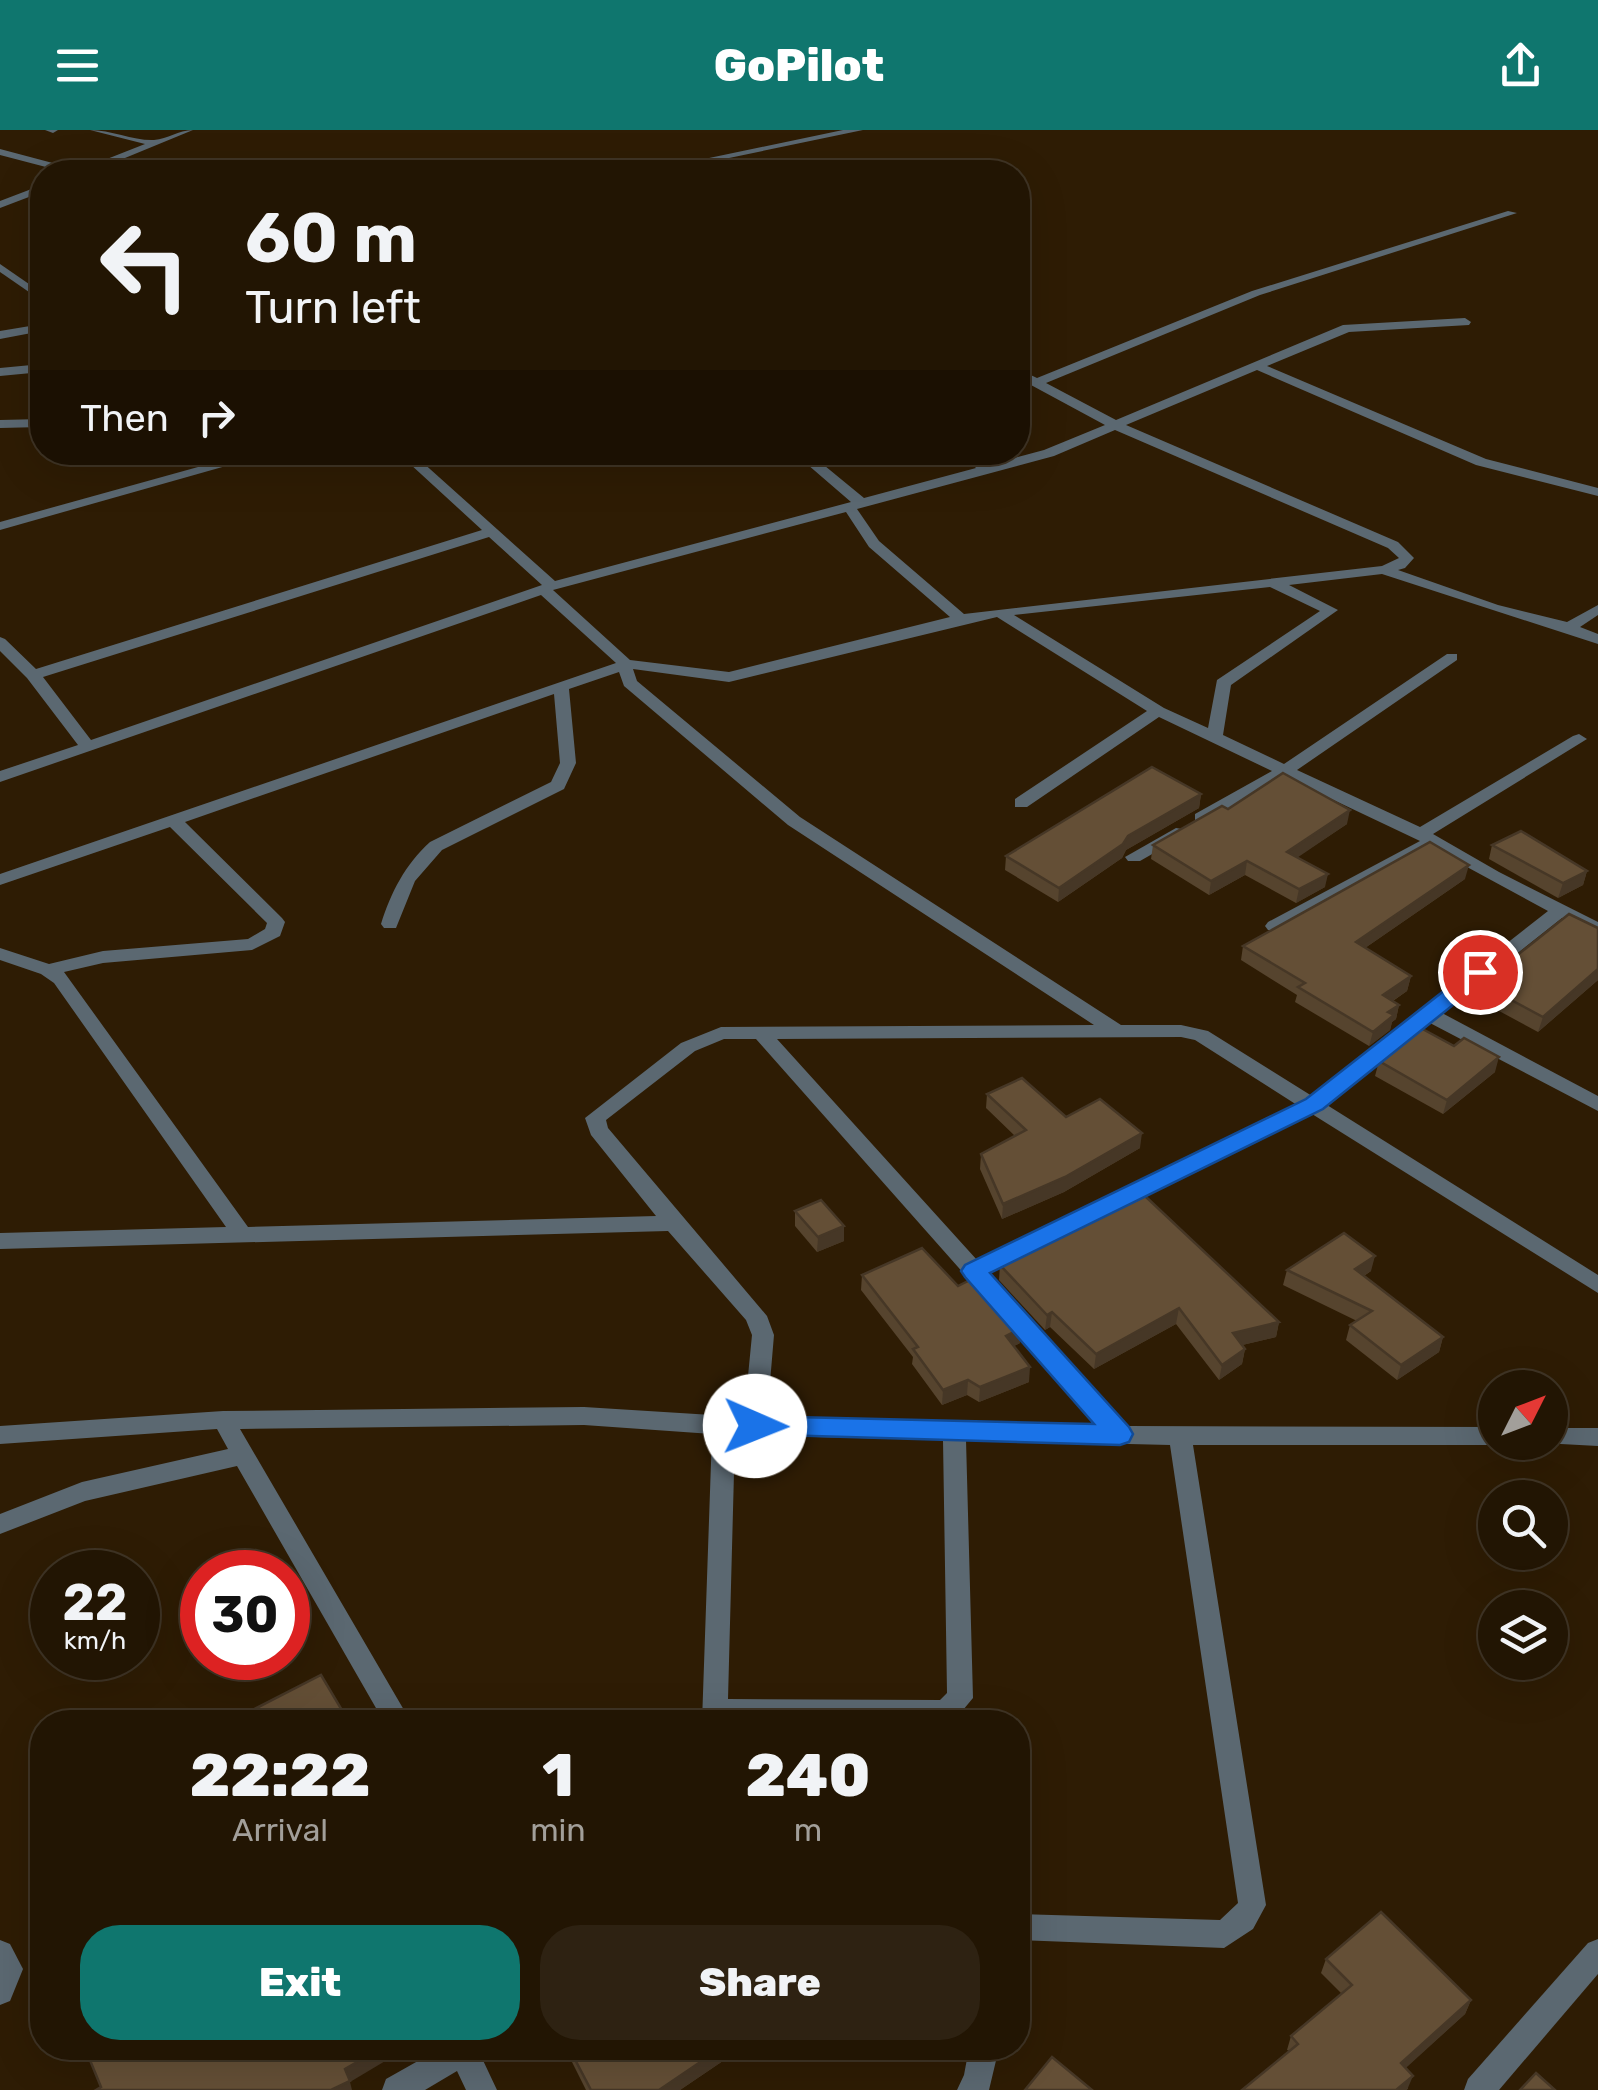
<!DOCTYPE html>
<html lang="en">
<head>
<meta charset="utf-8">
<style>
	body { margin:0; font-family:Rubik,sans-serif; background:#2e2212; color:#f1f3f6; height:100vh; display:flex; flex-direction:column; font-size:38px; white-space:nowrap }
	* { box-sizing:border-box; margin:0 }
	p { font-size:32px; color:#a29f9a }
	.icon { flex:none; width:55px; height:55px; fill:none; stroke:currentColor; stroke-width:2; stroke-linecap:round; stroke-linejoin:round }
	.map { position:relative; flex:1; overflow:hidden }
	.sheet { position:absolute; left:30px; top:1580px; width:1000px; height:350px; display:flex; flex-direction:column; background:#221503; border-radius:40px; box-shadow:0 10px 40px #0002,0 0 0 2px #3f3425 }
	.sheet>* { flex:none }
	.hud { position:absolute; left:30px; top:30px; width:1000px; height:305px; border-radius:40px; box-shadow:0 10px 40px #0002,0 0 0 2px #3f3425; background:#221503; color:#f1f3f6; overflow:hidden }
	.needle { width:65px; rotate:48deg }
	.tools { position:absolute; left:1478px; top:1240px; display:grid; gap:20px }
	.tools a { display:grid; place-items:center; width:90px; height:90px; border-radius:50%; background:#221503; box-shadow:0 10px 40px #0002,0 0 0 2px #3f3425; font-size:50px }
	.speed { position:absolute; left:30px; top:1420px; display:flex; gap:20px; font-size:50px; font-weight:700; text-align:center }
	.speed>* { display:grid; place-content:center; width:130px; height:130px; border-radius:50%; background:#221503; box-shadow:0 10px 40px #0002,0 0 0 2px #3f3425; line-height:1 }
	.speed small { font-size:25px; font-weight:400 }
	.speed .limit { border:15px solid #d22; background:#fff; color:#111 }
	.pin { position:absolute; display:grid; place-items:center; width:85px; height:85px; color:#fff; margin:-42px; border:5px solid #fff; border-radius:50%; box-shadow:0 2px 10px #0007 }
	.me { position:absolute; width:110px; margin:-55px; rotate:91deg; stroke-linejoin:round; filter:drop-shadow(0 0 8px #0008) }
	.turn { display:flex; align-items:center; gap:35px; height:210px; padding:0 50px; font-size:45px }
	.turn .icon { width:130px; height:130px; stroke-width:2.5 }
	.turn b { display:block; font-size:70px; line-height:85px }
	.then { display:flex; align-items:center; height:95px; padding:0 50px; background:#0003; gap:20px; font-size:38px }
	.eta { display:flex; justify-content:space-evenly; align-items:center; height:170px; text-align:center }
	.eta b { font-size:60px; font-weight:800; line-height:70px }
	.button { display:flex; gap:20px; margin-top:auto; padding:20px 50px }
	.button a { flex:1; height:115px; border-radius:40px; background:#0f766e; color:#fff; font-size:40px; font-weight:800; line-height:115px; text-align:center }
	.button a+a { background:#2e2212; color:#f1f3f6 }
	header { display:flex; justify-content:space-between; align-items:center; height:130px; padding:0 50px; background:#0f766e; color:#fff; font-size:45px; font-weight:800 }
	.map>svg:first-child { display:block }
</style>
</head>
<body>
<header><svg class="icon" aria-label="menu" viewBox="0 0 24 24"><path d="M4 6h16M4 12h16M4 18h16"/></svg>GoPilot<svg class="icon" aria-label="share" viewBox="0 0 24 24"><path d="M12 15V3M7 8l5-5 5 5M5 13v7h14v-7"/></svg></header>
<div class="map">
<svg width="1598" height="1960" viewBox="0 0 1598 1960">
	<rect width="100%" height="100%" fill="#2e1c04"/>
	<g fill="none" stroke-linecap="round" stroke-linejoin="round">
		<g fill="#5b6871" fill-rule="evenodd">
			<polygon points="45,0 58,0 53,3"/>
			<path d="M90 0C111 0 135 11 154 10 168 9 178 0 193 0L91 42H65L0 25V19L79 40 145 14Z"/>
			<polygon points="843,0 863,0 705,33 719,42 707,42 690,32"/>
			<polygon points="42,55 42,62 0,78 0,71"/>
			<path d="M1508 81 1517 83 1260 165 1046 253 1116 290 1343 195 1465 188 1471 192 1469 195 1349 202 1267 236 1486 329 1598 358V366L1476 335 1257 240 1126 295 1398 412 1414 428 1405 438 1398 440 1498 475 1567 492 1598 475V485L1580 497 1598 504V514L1382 444 1289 455 1338 480 1231 555 1223 605 1284 634 1447 524H1457V530L1297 640 1420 697 1573 606 1579 604 1587 609 1433 704 1499 742 1598 792V805L1562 788 1442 883 1598 966V981L1430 893 1327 975 1598 1145V1163L1312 984 988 1143 1127 1296 1495 1297V1312H1503L1495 1315H1193L1266 1775 1253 1799 1224 1818 1018 1810V1784L1220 1790 1238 1773 1170 1315 966 1310 973 1568 958 1586 940 1592H702L712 1304 584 1295 240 1299 411 1592H384L237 1336 85 1371 0 1404V1384L82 1352 228 1319 217 1299 0 1314V1296L223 1281 584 1277 744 1287 752 1205 746 1190 668 1101 0 1119V1103L226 1097 54 853 41 844 0 830V818L49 834 103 821 248 809 265 799 267 793 170 697 0 755V744L616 533 541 465 0 652V641L78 615 27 548 0 521V507L5 509 36 539 482 400 397 322H411L555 451 851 372 793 322H808L864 368 976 338 960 322H974L988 335 1044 320 1105 295 1018 248V239L1037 248 1252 161ZM1115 300 1388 418 1399 428 1382 436 964 484 879 411 857 379 1054 326ZM846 382 869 417 950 487 729 542 630 530 553 460ZM489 407 542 455 91 610 43 547ZM1270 457 1320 481 1217 550 1208 598 1164 578 1014 485ZM997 487 1147 581 1015 669V677H1027L1159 587 1272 641 1195 684V692H1207L1285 647 1420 711 1268 792 1265 796 1268 800H1280L1432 718 1548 781 1312 966 1208 901 1181 895H1121L800 687 637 551 633 539 729 552ZM619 542 624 556 788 695 1094 895 721 897 681 913 585 988 591 1005 656 1086 248 1097 64 842 103 833 252 820 280 806 285 792 282 788 185 692 554 564 560 633 551 652 430 712C405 735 391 762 381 794L384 798H396L415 751 442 720 564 659 576 633 569 559ZM1181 907 1195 910 1297 975 977 1130 777 909ZM724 909H756L1098 1295 767 1288 774 1205 767 1186 608 998 606 990 695 921ZM735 1305 943 1310 947 1563 940 1570 728 1569Z"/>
			<polygon points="0,134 42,163 42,171 0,142"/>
			<polygon points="42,194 42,201 0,209 0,201"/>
			<polygon points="42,234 42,242 0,246 0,238"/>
			<polygon points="42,289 42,297 0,298 0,290"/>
			<polygon points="252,322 275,322 0,400 0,392"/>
			<polygon points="1176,698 1182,699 1185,703 1182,707 1140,731 1128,731 1125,727"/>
			<polygon points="1550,1298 1598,1298 1598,1316 1542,1313 1550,1312"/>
			<polygon points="1598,1809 1598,1844 1499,1960 1464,1960 1468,1949 1588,1813"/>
			<polygon points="0,1810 10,1814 23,1839 10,1871 0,1875"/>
			<polygon points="441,1918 483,1918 480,1924 497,1960 466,1960 457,1941 425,1960 382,1960 386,1949"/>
			<polygon points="969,1918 999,1918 989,1960 957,1960 964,1945"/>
		</g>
	</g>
	<g fill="#56442e">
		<polygon points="1201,664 1199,678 1126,720 1122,728 1058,772 1005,740 1006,726"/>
		<polygon points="1228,679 1347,694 1297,727 1325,757 1296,773 1245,745 1209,765 1151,729 1153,715"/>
		<polygon points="1492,715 1587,741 1583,755 1558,768 1489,729"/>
		<polygon points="1465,749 1365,818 1411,846 1407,861 1393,871 1399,875 1396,889 1392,892 1390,900 1369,916 1295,872 1297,865 1241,830 1243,816"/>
		<polygon points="1598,798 1598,850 1538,902 1477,869 1481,854 1521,823"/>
		<polygon points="1379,931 1495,942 1443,984 1375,946"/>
		<polygon points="987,964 1066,987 1140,1018 1064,1062 1002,1089 980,1039 981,1024 1015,1006 986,978"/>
		<polygon points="795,1081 844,1096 844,1111 817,1122 795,1096"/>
		<polygon points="1000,1135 1279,1192 1276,1207 1242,1215 1245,1219 1242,1234 1219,1250 1176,1194 1094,1239 1050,1197 1045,1200 999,1150"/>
		<polygon points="1287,1140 1371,1141 1364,1146 1443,1207 1439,1222 1397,1250 1346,1210 1350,1195 1357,1191 1283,1155"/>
		<polygon points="862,1145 1020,1213 1014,1216 1029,1252 979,1272 967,1265 942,1275 912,1234 913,1227 861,1160"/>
		<polygon points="1326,1829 1471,1870 1465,1884 1405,1938 1408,1959 1287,1920 1291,1906 1342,1864 1321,1843"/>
		<polygon points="565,1918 742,1918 680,1960 586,1960"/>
	</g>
	<g fill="#463726">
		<polygon points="1201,664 1199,678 1126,720 1122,728 1058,772 1059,758 1128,706"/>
		<polygon points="1350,680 1347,694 1285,736 1287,722"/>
		<polygon points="1247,731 1245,745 1209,765 1211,751"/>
		<polygon points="1469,735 1465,749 1352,827 1356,812"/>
		<polygon points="1587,741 1583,755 1558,768 1563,753"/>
		<polygon points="1328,744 1325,757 1296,773 1299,759"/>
		<polygon points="1598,839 1598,850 1538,902 1543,887"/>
		<polygon points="1411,846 1407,861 1379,880 1383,865"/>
		<polygon points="1399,875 1396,889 1392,892 1390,900 1369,916 1373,902 1388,882"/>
		<polygon points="1499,927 1495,942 1443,984 1447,970"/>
		<polygon points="1142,1003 1140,1018 1064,1062 1002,1089 1003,1074"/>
		<polygon points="844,1096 844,1111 817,1122 818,1107"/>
		<polygon points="1375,1126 1371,1141 1351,1154 1355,1139"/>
		<polygon points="1179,1178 1176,1194 1094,1239 1096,1224"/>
		<polygon points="1052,1182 1050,1197 1045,1200 1047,1185"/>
		<polygon points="1279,1192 1276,1207 1230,1218 1233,1203"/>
		<polygon points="1022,1198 1020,1213 1005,1221 1006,1206"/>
		<polygon points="1443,1207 1439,1222 1397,1250 1401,1235"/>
		<polygon points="1245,1219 1242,1234 1219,1250 1222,1235"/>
		<polygon points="1030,1237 1029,1252 979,1272 980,1257"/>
		<polygon points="968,1250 967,1265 942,1275 943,1260"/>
		<polygon points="1471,1870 1465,1884 1396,1947 1401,1933"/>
		<polygon points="381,1918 407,1918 350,1952 352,1960 331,1960 345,1939"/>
		<polygon points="721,1918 742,1918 680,1960 659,1960"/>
		<polygon points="1413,1946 1407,1960 1396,1960"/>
	</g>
	<g fill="#644f36" stroke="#463726" stroke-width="2.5">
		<polygon points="1152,637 1201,664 1128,706 1123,714 1059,758 1006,726"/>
		<polygon points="1283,643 1350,680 1287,722 1328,744 1299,759 1247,731 1211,751 1153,715 1222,676 1228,679"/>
		<polygon points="1521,701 1587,741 1563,753 1492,715"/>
		<polygon points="1430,712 1469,735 1356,812 1411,846 1383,865 1399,875 1388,882 1394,885 1373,902 1298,857 1305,853 1243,816"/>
		<polygon points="1569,784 1598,798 1598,839 1543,887 1481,854"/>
		<polygon points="1417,896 1454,916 1464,908 1499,927 1447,970 1379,931"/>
		<polygon points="1022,948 1066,987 1100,969 1142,1003 1065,1047 1003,1074 981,1024 1026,1000 987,964"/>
		<polygon points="1145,1066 1279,1192 1233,1203 1245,1219 1222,1235 1179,1178 1096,1224 1052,1182 1047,1185 1000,1135"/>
		<polygon points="821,1070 844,1096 818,1107 795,1081"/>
		<polygon points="1344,1103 1375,1126 1355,1139 1443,1207 1401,1235 1350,1195 1372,1181 1287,1140"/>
		<polygon points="922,1118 958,1156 976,1147 1022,1198 1006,1206 1030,1237 980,1257 968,1250 943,1260 913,1219 918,1217 862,1145"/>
		<polygon points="321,1545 349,1592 229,1592"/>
		<polygon points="1381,1782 1471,1870 1401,1933 1413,1946 1396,1960 1242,1960 1298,1914 1291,1906 1352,1855 1326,1829"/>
		<polygon points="85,1918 381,1918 345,1939 350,1951 331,1960 96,1960 101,1957"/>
		<polygon points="569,1918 721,1918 659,1960 591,1960"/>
		<polygon points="1052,1927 1092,1960 1025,1960"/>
		<polygon points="1536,1943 1555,1960 1520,1960"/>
	</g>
	<polygon fill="#1a73e8" stroke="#114b97" stroke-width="2.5" points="1480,836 1488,838 1491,842 1488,847 1323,979 990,1143 1129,1297 1133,1304 1129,1312 1120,1315 746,1304 742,1296 746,1289 755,1286 1094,1294 965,1147 961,1141 965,1135 1306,969 1473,838"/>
</svg>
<div class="tools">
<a><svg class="needle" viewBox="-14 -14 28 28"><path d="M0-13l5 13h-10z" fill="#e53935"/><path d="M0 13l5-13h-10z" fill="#a29f9a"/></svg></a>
<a><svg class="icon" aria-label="search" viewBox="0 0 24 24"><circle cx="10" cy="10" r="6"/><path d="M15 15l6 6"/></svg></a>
<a><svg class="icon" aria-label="layers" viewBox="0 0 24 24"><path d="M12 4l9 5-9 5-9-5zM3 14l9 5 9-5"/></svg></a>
</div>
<div class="speed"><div>22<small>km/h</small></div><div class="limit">30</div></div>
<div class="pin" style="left:1480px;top:842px;background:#d93025"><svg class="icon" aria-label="arrive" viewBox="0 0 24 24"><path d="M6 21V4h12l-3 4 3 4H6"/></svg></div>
<svg class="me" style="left:755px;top:1296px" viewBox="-20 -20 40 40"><circle r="19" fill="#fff"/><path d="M0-13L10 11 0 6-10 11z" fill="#1a73e8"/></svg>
<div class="hud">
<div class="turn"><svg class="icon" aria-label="left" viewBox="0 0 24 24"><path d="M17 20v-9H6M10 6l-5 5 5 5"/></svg><div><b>60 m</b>Turn left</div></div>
<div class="then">Then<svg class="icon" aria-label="right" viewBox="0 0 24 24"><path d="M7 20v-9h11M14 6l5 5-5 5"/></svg></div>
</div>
<section class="sheet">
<div class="eta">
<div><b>22:22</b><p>Arrival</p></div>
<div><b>1</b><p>min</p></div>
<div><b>240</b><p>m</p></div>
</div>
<div class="button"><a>Exit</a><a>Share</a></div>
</section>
</div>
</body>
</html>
